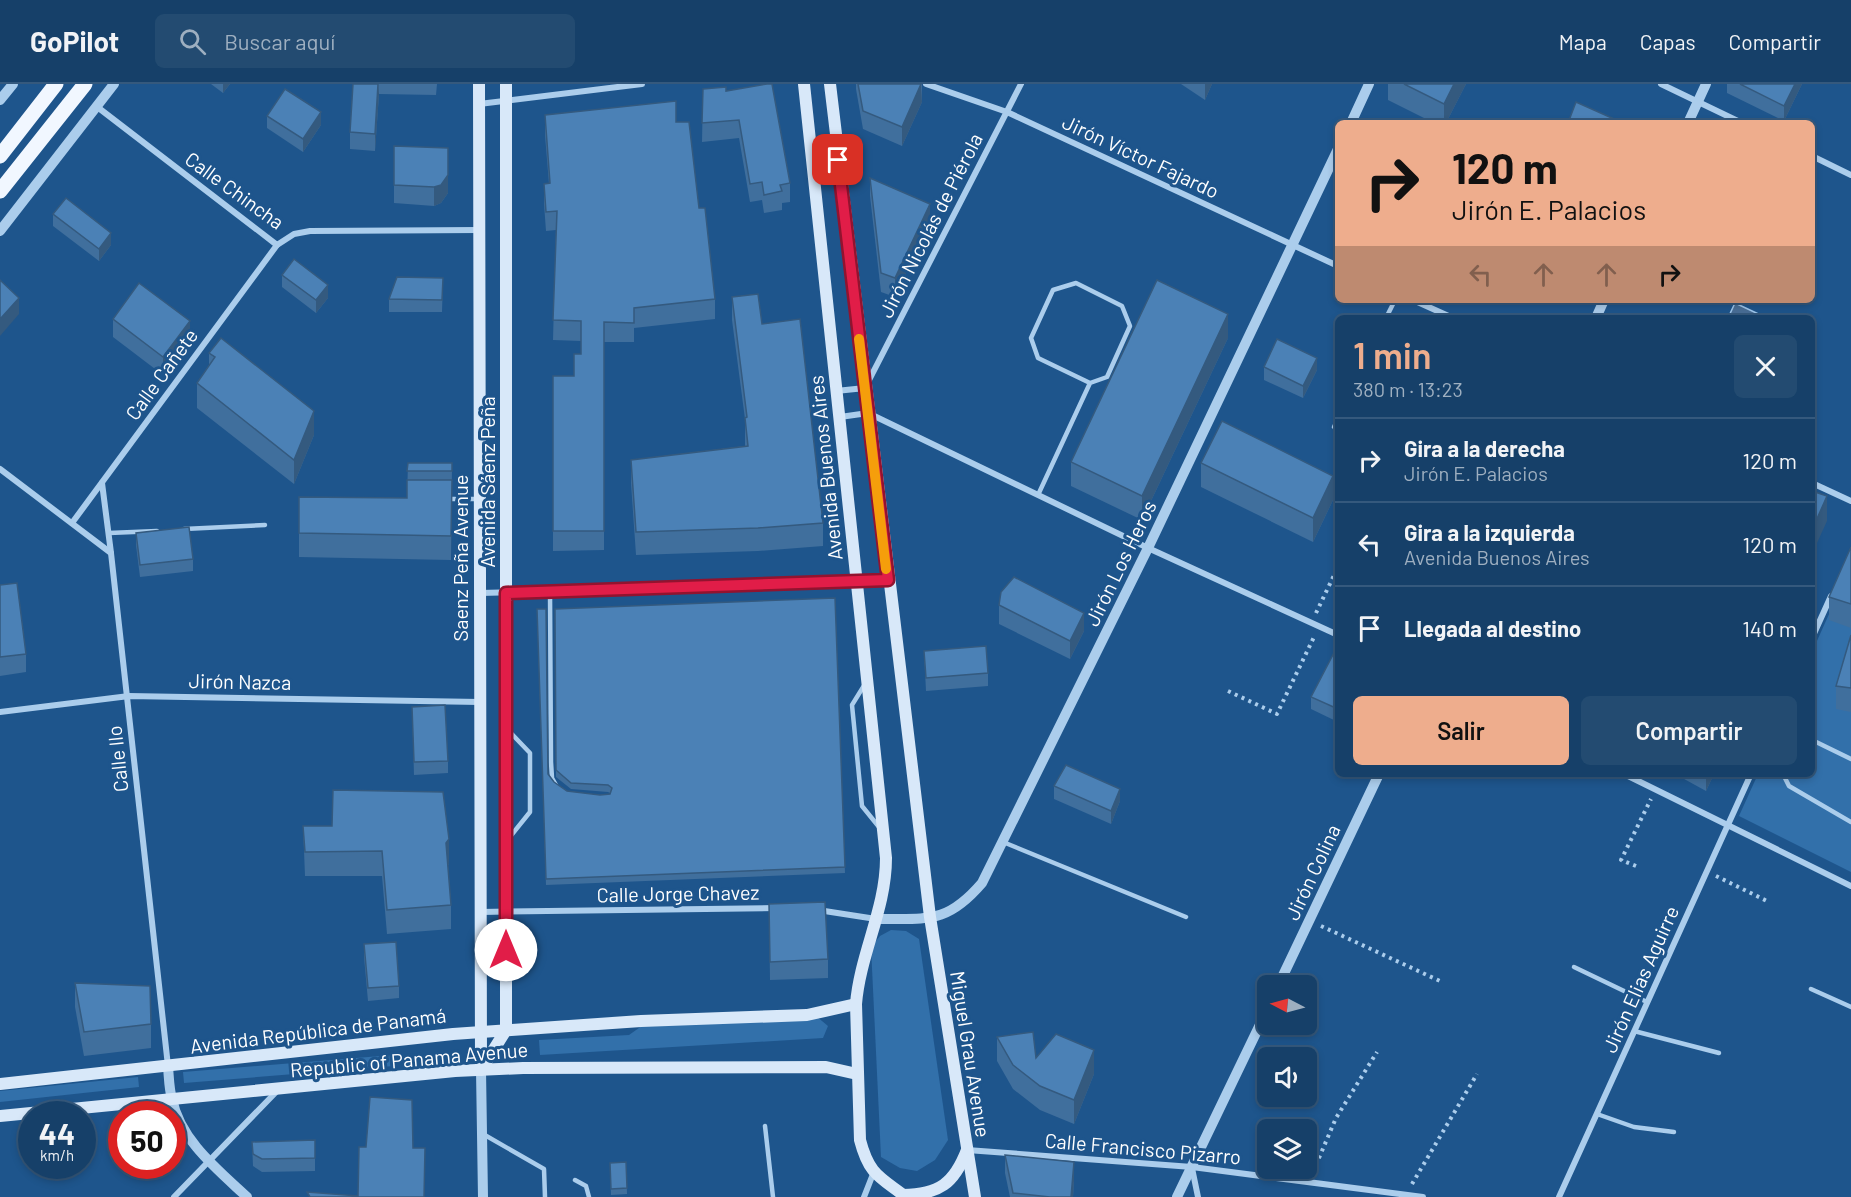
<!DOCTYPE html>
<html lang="es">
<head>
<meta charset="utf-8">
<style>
	body { margin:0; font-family:Barlow,sans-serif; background:#234b71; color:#f1f3f6; height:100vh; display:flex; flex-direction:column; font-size:22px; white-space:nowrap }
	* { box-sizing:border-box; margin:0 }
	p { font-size:20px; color:#9eafc0 }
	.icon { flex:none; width:33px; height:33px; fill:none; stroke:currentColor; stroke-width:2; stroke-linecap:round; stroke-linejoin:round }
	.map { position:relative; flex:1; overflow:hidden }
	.panel { position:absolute; left:1335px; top:231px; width:480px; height:462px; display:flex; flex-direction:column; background:#164069; border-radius:9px; box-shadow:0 3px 9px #0003,0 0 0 2px #35597d }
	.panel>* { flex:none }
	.hud { position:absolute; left:1335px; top:36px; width:480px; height:183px; border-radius:9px; box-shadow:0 3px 9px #0003,0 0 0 2px #35597d; background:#eead8d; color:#111; overflow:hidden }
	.needle { width:39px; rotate:276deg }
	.tools { position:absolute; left:1257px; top:891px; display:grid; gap:12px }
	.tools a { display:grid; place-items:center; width:60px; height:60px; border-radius:9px; background:#164069; box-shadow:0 3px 9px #0003,0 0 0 2px #35597d; font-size:30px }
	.speed { position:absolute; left:18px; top:1017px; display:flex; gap:12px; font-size:30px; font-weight:700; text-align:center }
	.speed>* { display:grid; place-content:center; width:78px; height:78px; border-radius:50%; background:#164069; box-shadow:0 3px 9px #0003,0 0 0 2px #35597d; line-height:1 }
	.speed small { font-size:15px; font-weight:400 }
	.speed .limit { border:9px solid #d22; background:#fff; color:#111 }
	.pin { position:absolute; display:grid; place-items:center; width:51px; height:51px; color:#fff; margin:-26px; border-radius:12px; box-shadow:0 3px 9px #0006 }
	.me { position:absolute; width:66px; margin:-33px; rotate:0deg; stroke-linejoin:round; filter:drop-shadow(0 0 4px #0008) }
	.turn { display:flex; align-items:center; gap:21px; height:126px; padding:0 18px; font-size:27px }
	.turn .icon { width:78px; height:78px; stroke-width:2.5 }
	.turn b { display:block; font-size:42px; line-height:51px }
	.lanes { display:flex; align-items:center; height:57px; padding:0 18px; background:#0003; justify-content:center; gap:30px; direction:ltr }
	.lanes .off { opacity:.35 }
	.round { display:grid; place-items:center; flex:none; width:63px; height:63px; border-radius:9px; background:#234b71 }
	.overview { display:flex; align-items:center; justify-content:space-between; height:102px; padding:0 18px }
	h1 { font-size:36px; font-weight:600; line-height:45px; color:#eead8d }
	.button { display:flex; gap:12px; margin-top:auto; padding:12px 18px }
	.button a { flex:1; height:69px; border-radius:9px; background:#eead8d; color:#111; font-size:24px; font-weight:600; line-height:69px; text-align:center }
	.button a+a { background:#234b71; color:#f1f3f6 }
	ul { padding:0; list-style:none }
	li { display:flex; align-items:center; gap:18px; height:84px; padding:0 18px; border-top:2px solid #35597d }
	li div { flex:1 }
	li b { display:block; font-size:22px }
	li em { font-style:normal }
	header { display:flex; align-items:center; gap:36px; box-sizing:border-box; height:84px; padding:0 30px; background:#164069; border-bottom:2px solid #35597d }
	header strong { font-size:28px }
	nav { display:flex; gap:33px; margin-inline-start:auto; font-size:21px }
	.search { width:420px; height:54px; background:#234b71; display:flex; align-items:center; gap:15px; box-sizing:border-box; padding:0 21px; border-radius:9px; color:#9eafc0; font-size:22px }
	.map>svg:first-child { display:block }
</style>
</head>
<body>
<header>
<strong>GoPilot</strong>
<div class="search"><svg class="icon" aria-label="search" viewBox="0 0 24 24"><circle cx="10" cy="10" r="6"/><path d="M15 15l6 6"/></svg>Buscar aquí</div>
<nav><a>Mapa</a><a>Capas</a><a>Compartir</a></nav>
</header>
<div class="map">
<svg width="1851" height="1113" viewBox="0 0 1851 1113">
	<rect width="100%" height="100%" fill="#1e558c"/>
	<g fill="#3270aa">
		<polygon points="1851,481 1851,788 1739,732 1758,690 1812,690 1812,568"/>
		<polygon points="891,846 906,847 919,855 948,1056 935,1076 917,1087 900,1084 881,1073 871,863 880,852"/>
		<polygon points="816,932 828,942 823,954 540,971 539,956 629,951 646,939"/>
		<polygon points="393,971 394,982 184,999 183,988"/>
		<polygon points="138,993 139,1003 0,1018 0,1007"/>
	</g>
	<polygon fill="#496f97" stroke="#9fc8ee" stroke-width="1.5" points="1735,219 1767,234 1728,234"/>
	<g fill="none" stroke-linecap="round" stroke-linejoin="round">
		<g stroke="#abcdec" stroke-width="4" stroke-dasharray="3 4.5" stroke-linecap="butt">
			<polyline points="1316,529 1338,483"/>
			<polyline points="1228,607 1277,630 1314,553"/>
			<polyline points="1636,782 1621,776 1651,715"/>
			<polyline points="1716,792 1767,817"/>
			<polyline points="1321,842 1440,897"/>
			<polyline points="1313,1088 1336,1034 1377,968"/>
			<polyline points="1412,1100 1477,990"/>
		</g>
		<g stroke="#abcdec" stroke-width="4.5">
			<polyline points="1386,234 1395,216"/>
			<polyline points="1334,343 1338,335"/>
			<polyline points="1038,411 1090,299 1107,293 1130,242 1122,222 1076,199 1053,206 1031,254 1038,274 1090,299"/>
			<polyline points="448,415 478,415"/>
			<polyline points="184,445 265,441"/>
			<polyline points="109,449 157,447"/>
			<polyline points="550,507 551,678 552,694 556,701"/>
			<polyline points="865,600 852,621 862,722 879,743"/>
			<polyline points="508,646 530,669 530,728 509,754"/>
			<polyline points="1812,656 1851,675"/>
			<polyline points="1783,690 1789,702 1851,738"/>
			<polyline points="1003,758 1186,833"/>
			<polyline points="1574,883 1647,918"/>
			<polyline points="1811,905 1851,923"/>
			<polyline points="1634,947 1719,969"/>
			<polyline points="1597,1030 1634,1043 1674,1048"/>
			<polyline points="765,1042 773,1113"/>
			<polyline points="483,1050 544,1085 545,1113"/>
			<polyline points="575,1096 586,1102 589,1113"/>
		</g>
		<g stroke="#abcdec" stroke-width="6">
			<polyline points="926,0 1007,28 1338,182"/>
			<polyline points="1661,0 1742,39"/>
			<polyline points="479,20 642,0"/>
			<polyline points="96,22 277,161 294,150 310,147 479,146"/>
			<polyline points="1812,72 1851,91"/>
			<polyline points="1413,216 1453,234"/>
			<polyline points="836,307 865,304 1021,0"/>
			<polyline points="840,333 868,329 1148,464 1338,551"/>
			<polyline points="0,385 111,469 168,982"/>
			<polyline points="102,399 111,469"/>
			<polyline points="1812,399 1851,417"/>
			<polyline points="72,439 277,161"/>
			<polyline points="480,509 857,499 888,496"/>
			<polyline points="1812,554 1831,512"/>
			<polyline points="0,628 129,612 480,618"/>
			<polyline points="1624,690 1851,802"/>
			<polyline points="818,826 876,835"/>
			<polyline points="480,828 775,824"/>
			<polyline points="967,1066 1192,1083 1423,1113"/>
			<polyline points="1192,1084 1198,1113"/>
			<polyline points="174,1113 278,1006"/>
			<polyline points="864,1113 873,1090"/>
			<polyline points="1559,1113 1751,690"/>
		</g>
		<g stroke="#abcdec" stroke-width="10">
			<polyline points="0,16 13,0"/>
			<polyline points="1351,39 1369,0"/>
			<polyline points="1688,39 1706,0"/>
			<polyline points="0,147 114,0"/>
			<polyline points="1596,234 1604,216"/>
			<path d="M876 835C927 834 946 841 982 799L1148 464 1338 65"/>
			<polyline points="1278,902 1379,690"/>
			<path d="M168 983C169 993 169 1005 172 1015 180 1056 218 1086 247 1113"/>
			<polyline points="481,986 483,1113"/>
			<polyline points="1177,1113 1268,924"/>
		</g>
		<g stroke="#d8e8f9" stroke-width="12">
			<polyline points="479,0 481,985"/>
			<path d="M804 0 886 774C886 825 860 870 856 920L860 1056C869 1091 880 1093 906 1113"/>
			<polyline points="830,0 930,833 975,1113"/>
			<polyline points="481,986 506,946 506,0"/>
			<polyline points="0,1000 453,950 641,937 807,931 856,920"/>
			<polyline points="0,1032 455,987 523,984 826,983 857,990"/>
			<path d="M903 1111C939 1110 954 1100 967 1066"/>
		</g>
		<g stroke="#f1f7ff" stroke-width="15">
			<polyline points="0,72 56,0"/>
			<polyline points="0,107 85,0"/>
		</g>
	</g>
	<g fill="#406f9d">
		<polygon points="211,0 230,0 223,9"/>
		<polygon points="353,0 437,0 436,11 379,10 375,67 350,65 350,48"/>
		<polygon points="856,0 922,0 922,18 902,62 863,45 856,5"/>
		<polygon points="1181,0 1212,0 1205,16"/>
		<polygon points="1388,0 1466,0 1446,39 1434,39 1388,16"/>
		<polygon points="1727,0 1802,0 1784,37 1727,9"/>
		<polygon points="703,5 726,7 790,99 790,118 782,119 782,126 764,129 762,116 750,118 739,54 702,58"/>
		<polygon points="545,31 676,38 699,124 715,215 715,235 634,244 634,258 604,258 604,466 553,467 553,292 574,292 581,270 581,257 553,256 556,146 546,147 544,120 544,100 549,100 545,51"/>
		<polygon points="267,32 321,41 303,68 267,44"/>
		<polygon points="394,62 448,64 448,109 441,119 434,122 394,119"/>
		<polygon points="870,94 930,138 895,213 881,208 870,112"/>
		<polygon points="53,130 111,161 99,177 53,142"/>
		<polygon points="282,191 328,214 316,229 282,203"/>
		<polygon points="443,194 442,228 389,228 389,215"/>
		<polygon points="732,213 762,240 823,439 823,462 758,467 636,471 631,399 631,376 745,362 745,335 732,236"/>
		<polygon points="113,235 190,255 163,291 113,253"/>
		<polygon points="1228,254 1142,436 1071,402 1071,378"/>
		<polygon points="209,269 314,351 294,400 197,324 197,299 209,281"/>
		<polygon points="1264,283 1317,286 1303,314 1264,296"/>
		<polygon points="408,379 452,379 451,476 299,473 299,413 407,414"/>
		<polygon points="1201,379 1333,416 1313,458 1201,403"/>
		<polygon points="136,449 193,475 193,487 140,493 136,461"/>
		<polygon points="1851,463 1851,544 1829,536 1829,513"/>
		<polygon points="0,501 26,570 26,588 0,592"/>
		<polygon points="835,514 845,789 546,801 537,525 548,690 554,698 567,707 600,711 610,710 610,709 608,708 571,705 556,693 555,525"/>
		<polygon points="999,521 1084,547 1070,575 999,540"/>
		<polygon points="1851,551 1851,628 1836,625 1836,602"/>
		<polygon points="1338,564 1338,638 1311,625 1311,613"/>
		<polygon points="924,567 988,589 988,602 926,607"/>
		<polygon points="412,623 448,677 448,689 414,691"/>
		<polygon points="1675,690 1714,690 1706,707"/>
		<polygon points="1054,702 1120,717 1111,740 1054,715"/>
		<polygon points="303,742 449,780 448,781 451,821 451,845 387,850 382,792 305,792"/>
		<polygon points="769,820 828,875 828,894 770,896"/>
		<polygon points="364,860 399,902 399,914 368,917 364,873"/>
		<polygon points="75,899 151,940 151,964 84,972 75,923"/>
		<polygon points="997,953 1036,974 1094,990 1074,1040 1040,1026 1013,1005 997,977"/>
		<polygon points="315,1056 315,1087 262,1088 253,1082 252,1058"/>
		<polygon points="1005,1071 1074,1096 1073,1113 1010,1113 1005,1089"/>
		<polygon points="626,1078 627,1110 611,1111 610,1079"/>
	</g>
	<g fill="#345a7f">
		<polygon points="223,0 230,0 223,9"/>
		<polygon points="378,0 379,10 375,67 375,50"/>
		<polygon points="921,0 922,18 902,62 902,43"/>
		<polygon points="1205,0 1212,0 1205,16"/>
		<polygon points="1454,0 1466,0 1446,39 1444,39 1444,20"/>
		<polygon points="1795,0 1802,0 1784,37 1784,22"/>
		<polygon points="321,28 321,41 303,68 303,55"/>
		<polygon points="448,91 448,109 441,119 434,122 434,103"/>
		<polygon points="930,120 930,138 895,213 895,194"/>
		<polygon points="111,149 111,161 99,177 99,165"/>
		<polygon points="328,201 328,214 316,229 316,216"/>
		<polygon points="19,214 19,230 0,252 0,235"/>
		<polygon points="1228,230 1228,254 1142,436 1142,412"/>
		<polygon points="190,237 190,255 163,291 163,273"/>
		<polygon points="1317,274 1317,286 1303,314 1303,302"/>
		<polygon points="314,327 314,351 294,400 294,376"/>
		<polygon points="1333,392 1333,416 1313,458 1313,434"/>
		<polygon points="452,396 452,420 451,476 451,452"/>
		<polygon points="1827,412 1827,437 1812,470 1812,446"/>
		<polygon points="1084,529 1084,547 1070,575 1070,557"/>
		<polygon points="1706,690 1714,690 1706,707"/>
		<polygon points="1120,705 1120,717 1111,740 1111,727"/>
		<polygon points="449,755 449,780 446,783 446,759"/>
		<polygon points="1094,966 1094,990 1074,1040 1074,1016"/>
		<polygon points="1074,1078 1074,1096 1073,1113 1071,1113"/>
	</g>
	<g fill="#4b81b6" stroke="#345a7f" stroke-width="1.5">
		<polygon points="353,0 378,0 375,50 350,48"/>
		<polygon points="767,0 772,0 790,99 780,101 782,107 764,111 762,98 750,100 739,36 702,39 703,5 726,3 726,7"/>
		<polygon points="858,0 921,0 902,43 863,27"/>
		<polygon points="1404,0 1454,0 1444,20"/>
		<polygon points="1740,0 1795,0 1784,22"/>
		<polygon points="285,5 321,28 303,55 267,32"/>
		<polygon points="676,17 676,38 689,38 699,124 705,124 715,215 634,224 634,239 604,238 604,447 553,447 553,292 574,292 574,270 581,270 581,237 553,236 557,127 546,128 544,100 550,99 545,31"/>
		<polygon points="1576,18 1623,39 1568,39"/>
		<polygon points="394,62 448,64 448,91 441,101 434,103 394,101"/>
		<polygon points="870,94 930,120 895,194 881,189"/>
		<polygon points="66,114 111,149 99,165 53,130"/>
		<polygon points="294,175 328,201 316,216 282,191"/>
		<polygon points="397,193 443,194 442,216 389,215"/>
		<polygon points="0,196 19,214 0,235"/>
		<polygon points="1157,196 1228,230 1142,412 1071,378"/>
		<polygon points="139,199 190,237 163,273 113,235"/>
		<polygon points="758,210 762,240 800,235 823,439 758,444 636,448 631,376 748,362 745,334 747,333 732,213"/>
		<polygon points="221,254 314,327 294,376 197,299 215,273 209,269"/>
		<polygon points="1277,255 1317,274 1303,302 1264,283"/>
		<polygon points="1222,337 1333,392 1313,434 1201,379"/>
		<polygon points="408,379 452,379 452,387 407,387"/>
		<polygon points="407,396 452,396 451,452 299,449 299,413 407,414"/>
		<polygon points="1812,407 1827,412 1812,446"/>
		<polygon points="189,443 193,475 140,481 136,449"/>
		<polygon points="1851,463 1851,520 1829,513"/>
		<polygon points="1014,493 1084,529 1070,557 999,521 1001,508"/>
		<polygon points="17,499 26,570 0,573 0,501"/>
		<polygon points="835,514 845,783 546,795 537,525 546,525 548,690 554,698 567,707 600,711 610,710 612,704 608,701 571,699 556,686 555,525"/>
		<polygon points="1851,551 1851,604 1836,602"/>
		<polygon points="986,562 988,589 926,594 924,567"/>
		<polygon points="1337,563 1338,564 1338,625 1311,613"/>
		<polygon points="445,621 448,677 414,678 412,623"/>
		<polygon points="1066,681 1120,705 1111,727 1054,702"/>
		<polygon points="333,706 443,708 449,755 446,759 451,821 387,826 382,767 305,768 303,742 332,742"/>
		<polygon points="825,818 828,875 770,878 769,820"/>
		<polygon points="396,858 399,902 368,904 364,860"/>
		<polygon points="75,899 150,902 151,940 84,948"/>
		<polygon points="1033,948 1036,974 1056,950 1094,966 1074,1016 1040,1002 1013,981 997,953"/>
		<polygon points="370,1013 412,1016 413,1064 425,1064 424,1113 310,1113 307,1108 358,1112 359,1063 366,1063"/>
		<polygon points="315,1056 315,1074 262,1075 253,1070 252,1058"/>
		<polygon points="1005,1071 1074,1078 1071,1113 1050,1113 1013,1109"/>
		<polygon points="626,1078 627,1104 611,1105 610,1079"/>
	</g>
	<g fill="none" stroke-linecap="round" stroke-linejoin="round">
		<g stroke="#92132f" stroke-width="15">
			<polyline id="route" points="506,866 506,509 888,496 838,76"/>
		</g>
		<use href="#route" stroke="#e11d48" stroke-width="10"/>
		<polyline stroke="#f59e0b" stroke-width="10" points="859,255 886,485"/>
	</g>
	<g text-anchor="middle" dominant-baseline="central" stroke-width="6" stroke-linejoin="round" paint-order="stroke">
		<g font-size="20" fill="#fff" stroke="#1e558c">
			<text transform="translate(1141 72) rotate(25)">Jirón Víctor Fajardo</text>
			<text transform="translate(235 106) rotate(36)">Calle Chincha</text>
			<text transform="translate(930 141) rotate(-63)">Jirón Nicolás de Piérola</text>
			<text transform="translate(161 290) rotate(-54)">Calle Cañete</text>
			<text transform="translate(825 384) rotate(-96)">Avenida Buenos Aires</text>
			<text transform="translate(487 398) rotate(-90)">Avenida Sáenz Peña</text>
			<text transform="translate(460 474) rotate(-90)">Saenz Peña Avenue</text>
			<text transform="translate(1120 479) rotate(-64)">Jirón Los Heros</text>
			<text transform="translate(240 597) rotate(1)">Jirón Nazca</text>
			<text transform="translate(117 675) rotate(-96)">Calle Ilo</text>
			<text transform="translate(1312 788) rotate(-65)">Jirón Colina</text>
			<text transform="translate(678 809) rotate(-1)">Calle Jorge Chavez</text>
			<text transform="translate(1640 895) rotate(-66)">Jirón Elias Aguirre</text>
			<text transform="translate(318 946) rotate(-7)">Avenida República de Panamá</text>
			<text transform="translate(971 970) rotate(81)">Miguel Grau Avenue</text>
			<text transform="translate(409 975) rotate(-5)">Republic of Panama Avenue</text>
			<text transform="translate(1143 1064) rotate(5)">Calle Francisco Pizarro</text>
		</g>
	</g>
</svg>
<div class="tools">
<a><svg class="needle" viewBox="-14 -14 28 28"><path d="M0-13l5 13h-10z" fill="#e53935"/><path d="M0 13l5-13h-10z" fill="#9eafc0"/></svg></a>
<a><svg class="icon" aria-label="sound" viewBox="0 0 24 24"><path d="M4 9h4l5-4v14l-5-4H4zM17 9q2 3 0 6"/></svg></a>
<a><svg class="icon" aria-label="layers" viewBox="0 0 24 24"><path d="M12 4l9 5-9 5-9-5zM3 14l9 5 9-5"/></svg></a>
</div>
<div class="speed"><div>44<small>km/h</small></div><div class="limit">50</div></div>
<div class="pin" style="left:838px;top:76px;background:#d93025"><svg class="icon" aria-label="arrive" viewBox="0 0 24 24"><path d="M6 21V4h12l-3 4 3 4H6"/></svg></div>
<svg class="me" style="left:506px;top:866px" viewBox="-20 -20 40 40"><circle r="19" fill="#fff"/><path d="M0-13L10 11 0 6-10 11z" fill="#e11d48"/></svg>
<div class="hud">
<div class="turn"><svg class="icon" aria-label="right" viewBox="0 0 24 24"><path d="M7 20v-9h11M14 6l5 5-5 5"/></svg><div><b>120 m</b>Jirón E. Palacios</div></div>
<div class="lanes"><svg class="icon off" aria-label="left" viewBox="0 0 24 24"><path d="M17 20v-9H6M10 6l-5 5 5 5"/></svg><svg class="icon off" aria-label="ahead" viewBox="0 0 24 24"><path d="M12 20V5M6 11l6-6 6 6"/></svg><svg class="icon off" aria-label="ahead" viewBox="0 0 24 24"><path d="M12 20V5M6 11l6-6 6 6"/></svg><svg class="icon" aria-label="right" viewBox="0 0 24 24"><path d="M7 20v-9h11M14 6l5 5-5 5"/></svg></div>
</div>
<section class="panel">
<div class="overview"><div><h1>1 min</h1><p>380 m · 13:23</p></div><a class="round"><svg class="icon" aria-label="close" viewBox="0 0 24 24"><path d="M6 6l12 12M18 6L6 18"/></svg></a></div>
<ul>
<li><svg class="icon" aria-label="right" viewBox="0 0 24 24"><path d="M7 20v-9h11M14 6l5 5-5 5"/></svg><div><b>Gira a la derecha</b><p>Jirón E. Palacios</p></div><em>120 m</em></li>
<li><svg class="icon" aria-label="left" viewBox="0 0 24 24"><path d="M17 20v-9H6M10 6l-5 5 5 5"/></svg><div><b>Gira a la izquierda</b><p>Avenida Buenos Aires</p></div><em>120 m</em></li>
<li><svg class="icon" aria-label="arrive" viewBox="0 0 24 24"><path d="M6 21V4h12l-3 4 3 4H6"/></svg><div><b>Llegada al destino</b></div><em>140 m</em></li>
</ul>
<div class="button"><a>Salir</a><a>Compartir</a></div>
</section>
</div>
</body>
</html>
